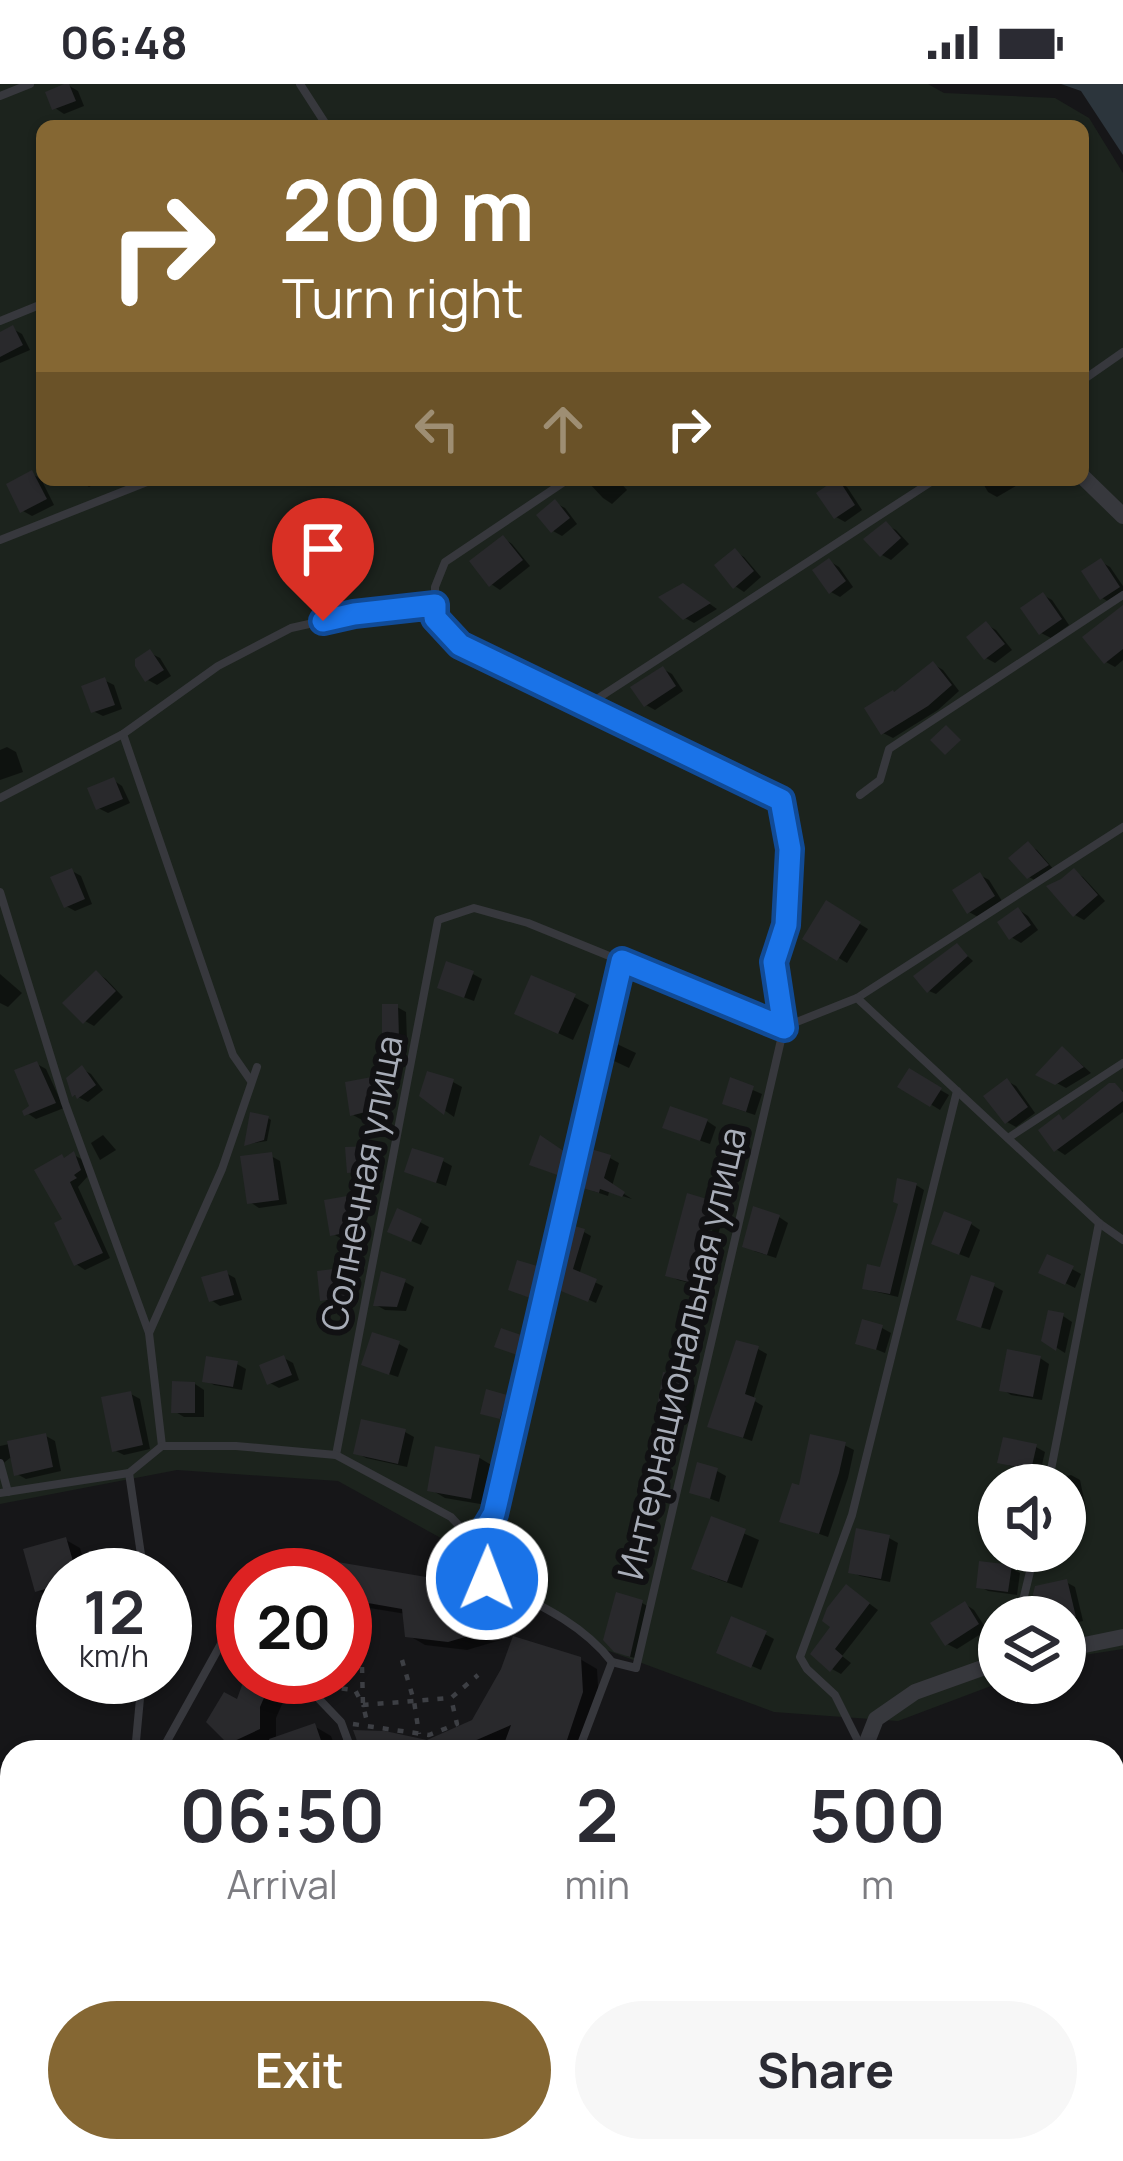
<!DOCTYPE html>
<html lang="en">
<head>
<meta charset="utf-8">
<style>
	body { margin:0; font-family:Manrope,sans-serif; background:#f7f7f7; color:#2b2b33; height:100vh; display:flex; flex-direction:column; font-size:45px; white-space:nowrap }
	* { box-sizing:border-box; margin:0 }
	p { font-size:39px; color:#7c7c81 }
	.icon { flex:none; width:66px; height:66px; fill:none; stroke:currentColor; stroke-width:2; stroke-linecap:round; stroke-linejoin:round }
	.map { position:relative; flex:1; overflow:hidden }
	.side { position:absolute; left:0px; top:1656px; width:1125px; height:423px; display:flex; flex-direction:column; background:#fff; border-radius:36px 36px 0 0; box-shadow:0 3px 9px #0004 }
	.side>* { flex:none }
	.hud { position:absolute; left:36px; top:36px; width:1053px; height:366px; border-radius:18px; box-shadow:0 3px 9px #0004; background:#856733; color:#fff; overflow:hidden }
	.controls { position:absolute; left:978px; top:1380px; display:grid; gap:24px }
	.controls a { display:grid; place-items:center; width:108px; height:108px; border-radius:50%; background:#fff; box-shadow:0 3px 9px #0004; font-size:60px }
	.speed { position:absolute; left:36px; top:1464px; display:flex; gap:24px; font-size:60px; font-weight:700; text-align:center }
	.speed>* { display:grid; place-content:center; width:156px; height:156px; border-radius:50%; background:#fff; box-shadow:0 3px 9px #0004; line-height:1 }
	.speed small { font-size:30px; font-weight:400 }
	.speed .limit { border:18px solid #d22; background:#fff; color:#111 }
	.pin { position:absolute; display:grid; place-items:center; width:102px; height:102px; color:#fff; margin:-123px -51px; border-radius:50% 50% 50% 0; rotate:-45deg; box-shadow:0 0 12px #0007 }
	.pin .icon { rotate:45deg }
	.me { position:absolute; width:132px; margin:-66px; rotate:1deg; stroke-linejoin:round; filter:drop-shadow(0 0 9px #0008) }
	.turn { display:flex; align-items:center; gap:42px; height:252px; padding:0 48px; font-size:54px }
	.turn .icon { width:156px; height:156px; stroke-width:2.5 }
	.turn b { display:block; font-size:84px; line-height:102px }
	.lanes { display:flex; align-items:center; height:114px; padding:0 48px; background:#0003; justify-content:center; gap:60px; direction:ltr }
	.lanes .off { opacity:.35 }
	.eta { display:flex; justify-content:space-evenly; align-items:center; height:204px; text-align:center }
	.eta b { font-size:72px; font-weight:700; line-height:84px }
	.primary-button { display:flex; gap:24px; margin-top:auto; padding:24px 48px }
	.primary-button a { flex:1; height:138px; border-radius:72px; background:#856733; color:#fff; font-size:48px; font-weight:700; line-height:138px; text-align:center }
	.primary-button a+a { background:#f7f7f7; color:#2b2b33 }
	.status { display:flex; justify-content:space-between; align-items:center; height:84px; padding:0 60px; background:#fff; direction:ltr }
	.status svg { height:33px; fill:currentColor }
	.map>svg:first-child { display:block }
</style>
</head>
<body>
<div class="status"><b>06:48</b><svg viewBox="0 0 49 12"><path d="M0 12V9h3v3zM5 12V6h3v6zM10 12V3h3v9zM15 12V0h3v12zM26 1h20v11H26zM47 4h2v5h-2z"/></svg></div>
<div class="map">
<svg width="1123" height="2077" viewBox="0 0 1123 2077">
	<rect width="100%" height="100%" fill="#161618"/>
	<path fill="#1c231d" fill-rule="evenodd" d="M0 0H928L944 9 1055 14 1089 34 1123 89V1565L1065 1574V1533H999V1599L898 1637 774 1628 601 1564 484 1478 338 1397 177 1386 0 1420ZM42 42H1083V396H42ZM999 1401H1065V1467H999Z"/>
	<polygon fill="#2c353c" points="1061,0 1123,0 1123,71 1081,7"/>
	<g fill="#0007">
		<polygon points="68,1 78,7 84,22 64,30 55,24"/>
		<polygon points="13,245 22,250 30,266 0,279 0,251"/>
		<polygon points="32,390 41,395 54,421 32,432 23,427"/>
		<polygon points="79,396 102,396 89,403"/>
		<polygon points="593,396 618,396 627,406 612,420 603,414 588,398"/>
		<polygon points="981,396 1019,396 1021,399 997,413 988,408"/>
		<polygon points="838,398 847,403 862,426 845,438 836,433"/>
		<polygon points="555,419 565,424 577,440 562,452 553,447"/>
		<polygon points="886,441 896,446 909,460 891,476 882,471"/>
		<polygon points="503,454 512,460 530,482 500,506 491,500"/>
		<polygon points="735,468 744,473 761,493 744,508 735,502"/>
		<polygon points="829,477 839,483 853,503 840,513 831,508"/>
		<polygon points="1101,478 1110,483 1123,502 1123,512 1111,519 1102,514"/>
		<polygon points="693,508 717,525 694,539 685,534"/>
		<polygon points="1043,511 1052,516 1069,541 1051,554 1041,549"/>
		<polygon points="1123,524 1123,576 1115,583 1106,578"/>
		<polygon points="987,541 996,546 1012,566 995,579 986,574"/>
		<polygon points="150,569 160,574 171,592 157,601 148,596"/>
		<polygon points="933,580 943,586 959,607 938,626 893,654 883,649 893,609"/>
		<polygon points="663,585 672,590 683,607 655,626 646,621"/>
		<polygon points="104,596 114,601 122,625 103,632 93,627"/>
		<polygon points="7,663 16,668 23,688 0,696 0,666"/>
		<polygon points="113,696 122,702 130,719 108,729 98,724"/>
		<polygon points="1028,761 1037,766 1055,787 1038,798 1029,793"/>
		<polygon points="72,787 81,792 92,820 75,827 66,822"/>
		<polygon points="1074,788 1083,793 1105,817 1084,836 1075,831"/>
		<polygon points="980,791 989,796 1002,817 978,833 969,828"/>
		<polygon points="827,820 868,845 847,879 806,854"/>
		<polygon points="1019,826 1028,832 1038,846 1021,859 1011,853"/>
		<polygon points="958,863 973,877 936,910 929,907"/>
		<polygon points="97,889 106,895 123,913 94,942 85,937"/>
		<polygon points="0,890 22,909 8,923 0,919"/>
		<polygon points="473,890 482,895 474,917 449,908"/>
		<polygon points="574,913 589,921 573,956 532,937"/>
		<polygon points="397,923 406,928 407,957 395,957 385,952"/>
		<polygon points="617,960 636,969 629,984 612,976"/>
		<polygon points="1071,971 1091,989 1066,1004 1040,990"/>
		<polygon points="37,980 46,985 64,1024 36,1035 27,1029 32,1023"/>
		<polygon points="82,985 91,990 103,1006 88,1018 74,1011"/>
		<polygon points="910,988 949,1011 940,1026 901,1002"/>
		<polygon points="376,995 385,1000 389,1028 362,1036 353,1031"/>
		<polygon points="732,997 762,1010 755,1031 734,1024"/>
		<polygon points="1007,997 1016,1002 1035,1029 1016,1043 1007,1038"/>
		<polygon points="453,998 462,1003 454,1033 423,1011"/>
		<polygon points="1114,1002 1123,1007 1123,1028 1065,1071 1056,1065 1060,1034 1066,1038"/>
		<polygon points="268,1034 271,1036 267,1057 247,1060"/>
		<polygon points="707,1037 716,1043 710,1060 675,1048"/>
		<polygon points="103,1051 116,1066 100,1076 91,1059"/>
		<polygon points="541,1056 579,1080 575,1096 542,1085"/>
		<polygon points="371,1065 380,1070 382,1090 359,1092 350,1087"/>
		<polygon points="74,1071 83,1076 88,1092 78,1103 110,1174 85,1186 76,1180 67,1076"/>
		<polygon points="271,1072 280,1077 287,1120 259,1124 250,1118"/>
		<polygon points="610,1074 619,1079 612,1102 632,1115 609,1108 608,1112 593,1107"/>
		<polygon points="443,1077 452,1082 446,1102 417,1092"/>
		<polygon points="916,1101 924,1106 898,1213 873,1207 865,1203 882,1186"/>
		<polygon points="353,1114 362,1120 367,1151 342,1155 333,1150"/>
		<polygon points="719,1122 725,1126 711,1176 720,1181 714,1205 678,1196 669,1191 695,1184 701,1186"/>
		<polygon points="779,1133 788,1139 776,1174 754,1167"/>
		<polygon points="420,1138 429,1143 421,1161 400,1152"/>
		<polygon points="971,1140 980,1146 969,1174 944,1164"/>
		<polygon points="584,1148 591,1152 579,1191 603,1202 596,1219 560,1203"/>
		<polygon points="1072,1185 1081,1190 1075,1204 1042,1187"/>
		<polygon points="341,1187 350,1192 353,1218 332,1220 323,1215"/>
		<polygon points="543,1187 552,1192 543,1217 520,1210"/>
		<polygon points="226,1189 235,1194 242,1216 220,1222 211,1216"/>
		<polygon points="405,1198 414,1203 406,1227 385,1226 376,1221"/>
		<polygon points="994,1202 1003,1207 990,1246 969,1240"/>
		<polygon points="1063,1232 1072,1238 1065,1269 1044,1256"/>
		<polygon points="882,1244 891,1249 885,1269 858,1258"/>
		<polygon points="399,1260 408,1265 398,1293 374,1285"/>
		<polygon points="758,1265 767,1270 753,1316 763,1322 752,1357 719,1346"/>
		<polygon points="284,1274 293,1279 299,1296 279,1304 270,1299"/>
		<polygon points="1040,1274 1049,1280 1042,1316 1011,1311 1002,1305"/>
		<polygon points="237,1280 246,1285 242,1306 214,1301 205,1296"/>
		<polygon points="686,1295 695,1301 689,1337 668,1333 659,1328"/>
		<polygon points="195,1300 204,1306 204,1333 184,1333 174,1327"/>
		<polygon points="131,1310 140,1315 150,1365 124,1371 114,1366"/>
		<polygon points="506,1314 515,1319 510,1338 483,1328"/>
		<polygon points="405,1348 414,1353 407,1383 366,1374 357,1369"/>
		<polygon points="46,1352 55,1357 61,1387 26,1395 17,1390 14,1376 10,1374 1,1381 0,1388 0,1362"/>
		<polygon points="844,1361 854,1366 848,1394 828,1453 783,1437 801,1405"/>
		<polygon points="1036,1363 1045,1368 1040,1389 1010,1382 1001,1377"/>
		<polygon points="478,1373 493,1382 486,1421 445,1414 430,1405"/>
		<polygon points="717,1387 726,1392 719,1418 692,1408"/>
		<polygon points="1071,1391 1080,1396 1087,1430 1065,1434 1065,1401 1060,1401 1061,1393"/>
		<polygon points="713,1436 759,1456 742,1504 709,1492"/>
		<polygon points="889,1454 898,1459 890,1498 860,1492 851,1487"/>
		<polygon points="66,1456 80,1464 88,1491 63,1491 63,1512 52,1515 38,1506"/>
		<polygon points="297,1475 443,1499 460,1509 460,1525 487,1517 504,1527 511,1553 467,1566 425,1561 408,1551 406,1530 345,1520 345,1491 288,1491"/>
		<polygon points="1011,1484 1020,1489 1017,1511 988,1507 979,1502"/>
		<polygon points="1066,1498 1075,1503 1083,1537 1065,1541 1065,1533 1041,1533"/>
		<polygon points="855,1509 878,1526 842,1572 851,1579 841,1590 832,1585 835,1543"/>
		<polygon points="642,1519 651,1524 639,1575 627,1572"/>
		<polygon points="965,1520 974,1526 987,1546 957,1565 947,1560"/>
		<polygon points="765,1550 774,1555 761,1586 729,1572"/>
		<polygon points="580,1575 597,1585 599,1618 582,1668 504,1668 508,1658 485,1668 371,1668 362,1663 427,1659 474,1638"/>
		<polygon points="248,1593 294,1593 276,1634 276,1655 314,1642 331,1652 337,1668 239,1668 209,1638 239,1620"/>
		<polygon points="12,1866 12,1952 0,1956 0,1870"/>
	</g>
	<g fill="#29292c">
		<polygon points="64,0 69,0 76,17 52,26 45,8"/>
		<polygon points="13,241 23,261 0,273 0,248"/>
		<polygon points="32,386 47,415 20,429 6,400"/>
		<polygon points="835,396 839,396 855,421 834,435 816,409"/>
		<polygon points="555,415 570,434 551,449 536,431"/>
		<polygon points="886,437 901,454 880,473 863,455"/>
		<polygon points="503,451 523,476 489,503 469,477"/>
		<polygon points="735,464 754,487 733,505 714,481"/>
		<polygon points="829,474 846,497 829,510 812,486"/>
		<polygon points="1101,474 1120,503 1100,516 1081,487"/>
		<polygon points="683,499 711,519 683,536 658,513"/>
		<polygon points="1043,508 1062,535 1039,551 1020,524"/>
		<polygon points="1123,521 1123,565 1104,580 1082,553"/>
		<polygon points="986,537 1005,560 984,576 966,553"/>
		<polygon points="150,565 164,586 145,598 135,582 135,575"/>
		<polygon points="933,577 952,601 928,622 881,651 864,624 893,606 894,608"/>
		<polygon points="663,582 676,602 644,623 630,603"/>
		<polygon points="105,593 115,621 91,629 81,602"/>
		<polygon points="946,641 961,656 945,671 930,656"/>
		<polygon points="114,693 123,715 96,726 87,704"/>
		<polygon points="1028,757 1049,781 1027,795 1008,774"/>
		<polygon points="72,784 85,815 64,824 50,793"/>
		<polygon points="1074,784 1098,811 1073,833 1046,802 1061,795"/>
		<polygon points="980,788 995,812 967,830 952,806"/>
		<polygon points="826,816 861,838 837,877 802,855"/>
		<polygon points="1018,823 1031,841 1009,856 997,838"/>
		<polygon points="957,859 968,872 927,909 913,892"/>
		<polygon points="446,877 474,887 464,914 437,904"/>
		<polygon points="96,886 116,907 83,940 62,919"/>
		<polygon points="531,891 576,910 558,950 514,930"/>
		<polygon points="382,920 398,920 399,953 382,954"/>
		<polygon points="1062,962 1084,983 1055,1001 1035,991"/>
		<polygon points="37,977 56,1019 24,1032 22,1027 29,1022 14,986"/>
		<polygon points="82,981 96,1001 77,1015 75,1011 72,1013 66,994"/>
		<polygon points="909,984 942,1004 930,1023 897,1003"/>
		<polygon points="427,987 454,995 444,1031 419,1012"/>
		<polygon points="377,992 381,1024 350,1032 345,998"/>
		<polygon points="730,993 754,1002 746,1028 722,1020"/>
		<polygon points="1007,994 1028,1023 1005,1040 983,1012"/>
		<polygon points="1109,999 1115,999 1123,1008 1123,1017 1054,1068 1038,1046 1059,1030 1063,1036"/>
		<polygon points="670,1022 708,1035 700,1057 662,1044"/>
		<polygon points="250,1028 269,1032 264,1056 244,1062"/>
		<polygon points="540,1051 571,1072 566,1094 529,1081"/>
		<polygon points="372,1062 374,1087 347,1089 345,1063"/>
		<polygon points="412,1064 444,1074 436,1099 404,1088"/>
		<polygon points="591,1065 611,1071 604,1094 625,1108 622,1113 600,1105 599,1109 580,1103"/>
		<polygon points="74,1067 81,1086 74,1091 77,1094 70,1098 103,1169 74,1182 54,1139 62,1135 34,1086 62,1070 64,1074"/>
		<polygon points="272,1068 279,1116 247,1120 240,1072"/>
		<polygon points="897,1094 917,1099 890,1210 862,1205 867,1180 880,1183 898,1120 893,1118"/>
		<polygon points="687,1109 717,1118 702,1171 712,1173 704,1202 665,1192"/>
		<polygon points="353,1111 359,1146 330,1152 324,1116"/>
		<polygon points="753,1122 780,1131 767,1171 742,1163"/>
		<polygon points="397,1124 422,1135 411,1158 387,1148"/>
		<polygon points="944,1127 972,1138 959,1171 931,1160"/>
		<polygon points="571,1141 585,1145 573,1185 597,1195 588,1218 556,1205"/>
		<polygon points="1047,1170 1074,1182 1065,1201 1038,1189"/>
		<polygon points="517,1176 544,1184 533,1215 508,1206"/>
		<polygon points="341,1184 345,1214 320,1217 317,1187"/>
		<polygon points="227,1186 234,1211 209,1218 201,1193"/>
		<polygon points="381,1187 406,1195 397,1223 373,1222"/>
		<polygon points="971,1191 995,1199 981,1244 956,1236"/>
		<polygon points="1048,1226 1064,1229 1056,1267 1041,1257"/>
		<polygon points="862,1235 883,1241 876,1266 855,1260"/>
		<polygon points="501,1244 524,1252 517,1271 494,1263"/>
		<polygon points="372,1248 400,1257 389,1291 361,1281"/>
		<polygon points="736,1256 759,1262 745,1310 756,1314 743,1354 707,1343"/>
		<polygon points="1007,1265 1041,1272 1033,1313 999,1307"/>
		<polygon points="284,1271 292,1291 267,1301 259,1281"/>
		<polygon points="206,1272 238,1277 233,1303 202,1298"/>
		<polygon points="663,1288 687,1292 680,1334 656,1330"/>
		<polygon points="172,1297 195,1298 195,1329 171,1329"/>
		<polygon points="486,1305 507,1311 500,1335 480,1330"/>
		<polygon points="131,1307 143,1361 112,1368 101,1313"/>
		<polygon points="361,1335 406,1345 398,1380 353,1370"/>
		<polygon points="46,1349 53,1383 14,1392 7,1357"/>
		<polygon points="810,1350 846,1358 839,1389 819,1450 779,1438 792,1399 799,1401"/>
		<polygon points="1003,1353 1037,1360 1031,1386 997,1379"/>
		<polygon points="435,1362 480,1371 471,1415 427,1407"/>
		<polygon points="697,1378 718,1384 710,1415 689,1409"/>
		<polygon points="711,1432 746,1445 727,1498 691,1485"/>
		<polygon points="856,1444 890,1451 881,1495 848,1489"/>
		<polygon points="66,1453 77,1491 63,1491 63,1500 35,1508 23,1465"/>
		<polygon points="296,1471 444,1496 444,1526 487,1514 496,1544 448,1558 405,1553 402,1525 345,1515 345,1491 284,1491"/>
		<polygon points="979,1477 1012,1481 1008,1508 976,1504"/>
		<polygon points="1067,1495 1076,1533 1038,1533 1033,1510 1035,1502"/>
		<polygon points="846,1500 870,1519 835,1565 843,1572 830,1588 810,1570 830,1543 822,1537 827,1524"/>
		<polygon points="616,1508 643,1516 630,1573 614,1568 603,1556"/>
		<polygon points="965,1517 979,1540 945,1562 930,1539"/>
		<polygon points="731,1532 767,1547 751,1584 716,1569"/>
		<polygon points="513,1552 581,1573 583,1608 563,1668 501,1668 511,1641 449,1668 360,1665 353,1646 385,1647 427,1656 472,1636 501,1585"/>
		<polygon points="245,1593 273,1593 260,1623 260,1645 228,1660 206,1638 224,1608 237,1615"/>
		<polygon points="315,1639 325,1668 274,1668 269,1655"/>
	</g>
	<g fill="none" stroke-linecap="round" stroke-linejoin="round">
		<g stroke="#3d3f44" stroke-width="4.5" stroke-dasharray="6 9" stroke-linecap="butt">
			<polyline points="402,1576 414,1617 419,1650"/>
			<polyline points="362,1583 363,1621 368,1642"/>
			<polyline points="330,1605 329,1603 355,1606 363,1621 451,1614 478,1591"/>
			<polyline points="353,1640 429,1651 457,1640 451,1614"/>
		</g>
		<g stroke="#37383d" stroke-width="8">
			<polyline points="300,0 327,42"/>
			<polyline points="0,12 30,0"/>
			<polyline points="0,237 42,220"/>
			<polyline points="1083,296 1123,268"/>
			<polyline points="567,396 445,478 435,503 435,534 460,561 781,716 790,765 786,841 774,878 784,943 636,1584 612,1578"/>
			<polyline points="0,456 152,396"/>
			<polyline points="586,622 934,396"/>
			<polyline points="123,650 233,971 251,997"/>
			<polyline points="860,711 880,696 889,665 1123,511"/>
			<polyline points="0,714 123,650 218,582 291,544 354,530 435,521"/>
			<polyline points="0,808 65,1019 149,1249"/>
			<polyline points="857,914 1123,743"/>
			<polyline points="1008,1054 1123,979"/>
			<polyline points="162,1362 149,1249 222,1085 257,983"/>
			<polyline points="336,1371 438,836 474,824 528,839 784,943 857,914 1099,1139 1123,1156"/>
			<polyline points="0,1379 8,1408"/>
			<polyline points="129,1389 144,1491"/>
			<polyline points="1048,1401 1099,1139"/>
			<path d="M0 1409 129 1389 162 1362H236L336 1371 451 1433 476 1460 487 1495C533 1518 580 1537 612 1578"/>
			<polyline points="476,1460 494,1430 588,1036 622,877"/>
			<polyline points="1019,1533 1035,1467"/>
			<polyline points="319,1615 341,1638 352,1668"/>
			<polyline points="862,1665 835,1611 807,1585 800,1573 852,1431 957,1007"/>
			<polyline points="135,1668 142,1593"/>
			<polyline points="161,1668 232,1540"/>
			<polyline points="578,1668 612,1578"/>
			<polyline points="1113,2034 1123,2031"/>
			<polyline points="1113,2062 1123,2064"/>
		</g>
		<g stroke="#37383d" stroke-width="16">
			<polyline points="1083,393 1123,432"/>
			<polyline points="1065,1565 1123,1553"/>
			<polyline points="863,1668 876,1635 915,1608 999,1578"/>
			<polyline points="0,2008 12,2003"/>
			<polyline points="960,2067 969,2077"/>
		</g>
		<g stroke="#63666e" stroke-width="30">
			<polyline points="1113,1911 1123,1909"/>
			<polyline points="1113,1951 1123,1949"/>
			<polyline points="412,2077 453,2067"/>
			<polyline points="572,2077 615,2067"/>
		</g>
	</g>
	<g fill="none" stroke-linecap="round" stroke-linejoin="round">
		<g stroke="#114b97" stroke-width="30">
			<polyline id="route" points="323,537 354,530 435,521 435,534 460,561 781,716 790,765 786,841 774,878 784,944 622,877 494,1430 476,1460 487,1495"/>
		</g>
		<use href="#route" stroke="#1a73e8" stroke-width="21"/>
	</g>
	<g text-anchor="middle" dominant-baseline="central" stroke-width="12" stroke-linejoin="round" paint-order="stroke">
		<g font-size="36" fill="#a8adb8" stroke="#111113">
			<text transform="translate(361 1099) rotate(-79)">Солнечная улица</text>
			<text transform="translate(681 1269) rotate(-77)">Интернациональная улица</text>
		</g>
	</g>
</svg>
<div class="controls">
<a><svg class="icon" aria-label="sound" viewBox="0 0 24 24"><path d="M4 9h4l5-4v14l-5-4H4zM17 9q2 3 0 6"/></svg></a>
<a><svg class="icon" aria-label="layers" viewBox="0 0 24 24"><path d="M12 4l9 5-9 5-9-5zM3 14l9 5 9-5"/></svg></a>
</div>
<div class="speed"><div>12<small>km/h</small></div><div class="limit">20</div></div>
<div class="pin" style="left:323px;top:537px;background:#d93025"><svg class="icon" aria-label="arrive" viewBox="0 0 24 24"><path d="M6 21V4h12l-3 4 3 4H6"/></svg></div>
<svg class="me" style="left:487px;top:1495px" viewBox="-20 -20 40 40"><circle r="17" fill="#1a73e8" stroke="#fff" stroke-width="3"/><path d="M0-11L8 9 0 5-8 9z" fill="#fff"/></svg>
<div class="hud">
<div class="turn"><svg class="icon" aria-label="right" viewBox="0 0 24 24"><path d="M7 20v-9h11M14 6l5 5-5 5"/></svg><div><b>200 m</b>Turn right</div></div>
<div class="lanes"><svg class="icon off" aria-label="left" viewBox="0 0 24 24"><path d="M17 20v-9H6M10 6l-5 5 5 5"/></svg><svg class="icon off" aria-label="ahead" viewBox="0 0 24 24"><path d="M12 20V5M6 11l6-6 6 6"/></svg><svg class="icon" aria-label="right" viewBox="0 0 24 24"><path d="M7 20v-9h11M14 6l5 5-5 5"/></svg></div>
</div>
<section class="side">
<div class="eta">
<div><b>06:50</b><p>Arrival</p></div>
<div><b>2</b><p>min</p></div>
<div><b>500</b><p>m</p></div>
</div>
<div class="primary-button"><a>Exit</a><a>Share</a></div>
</section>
</div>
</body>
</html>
